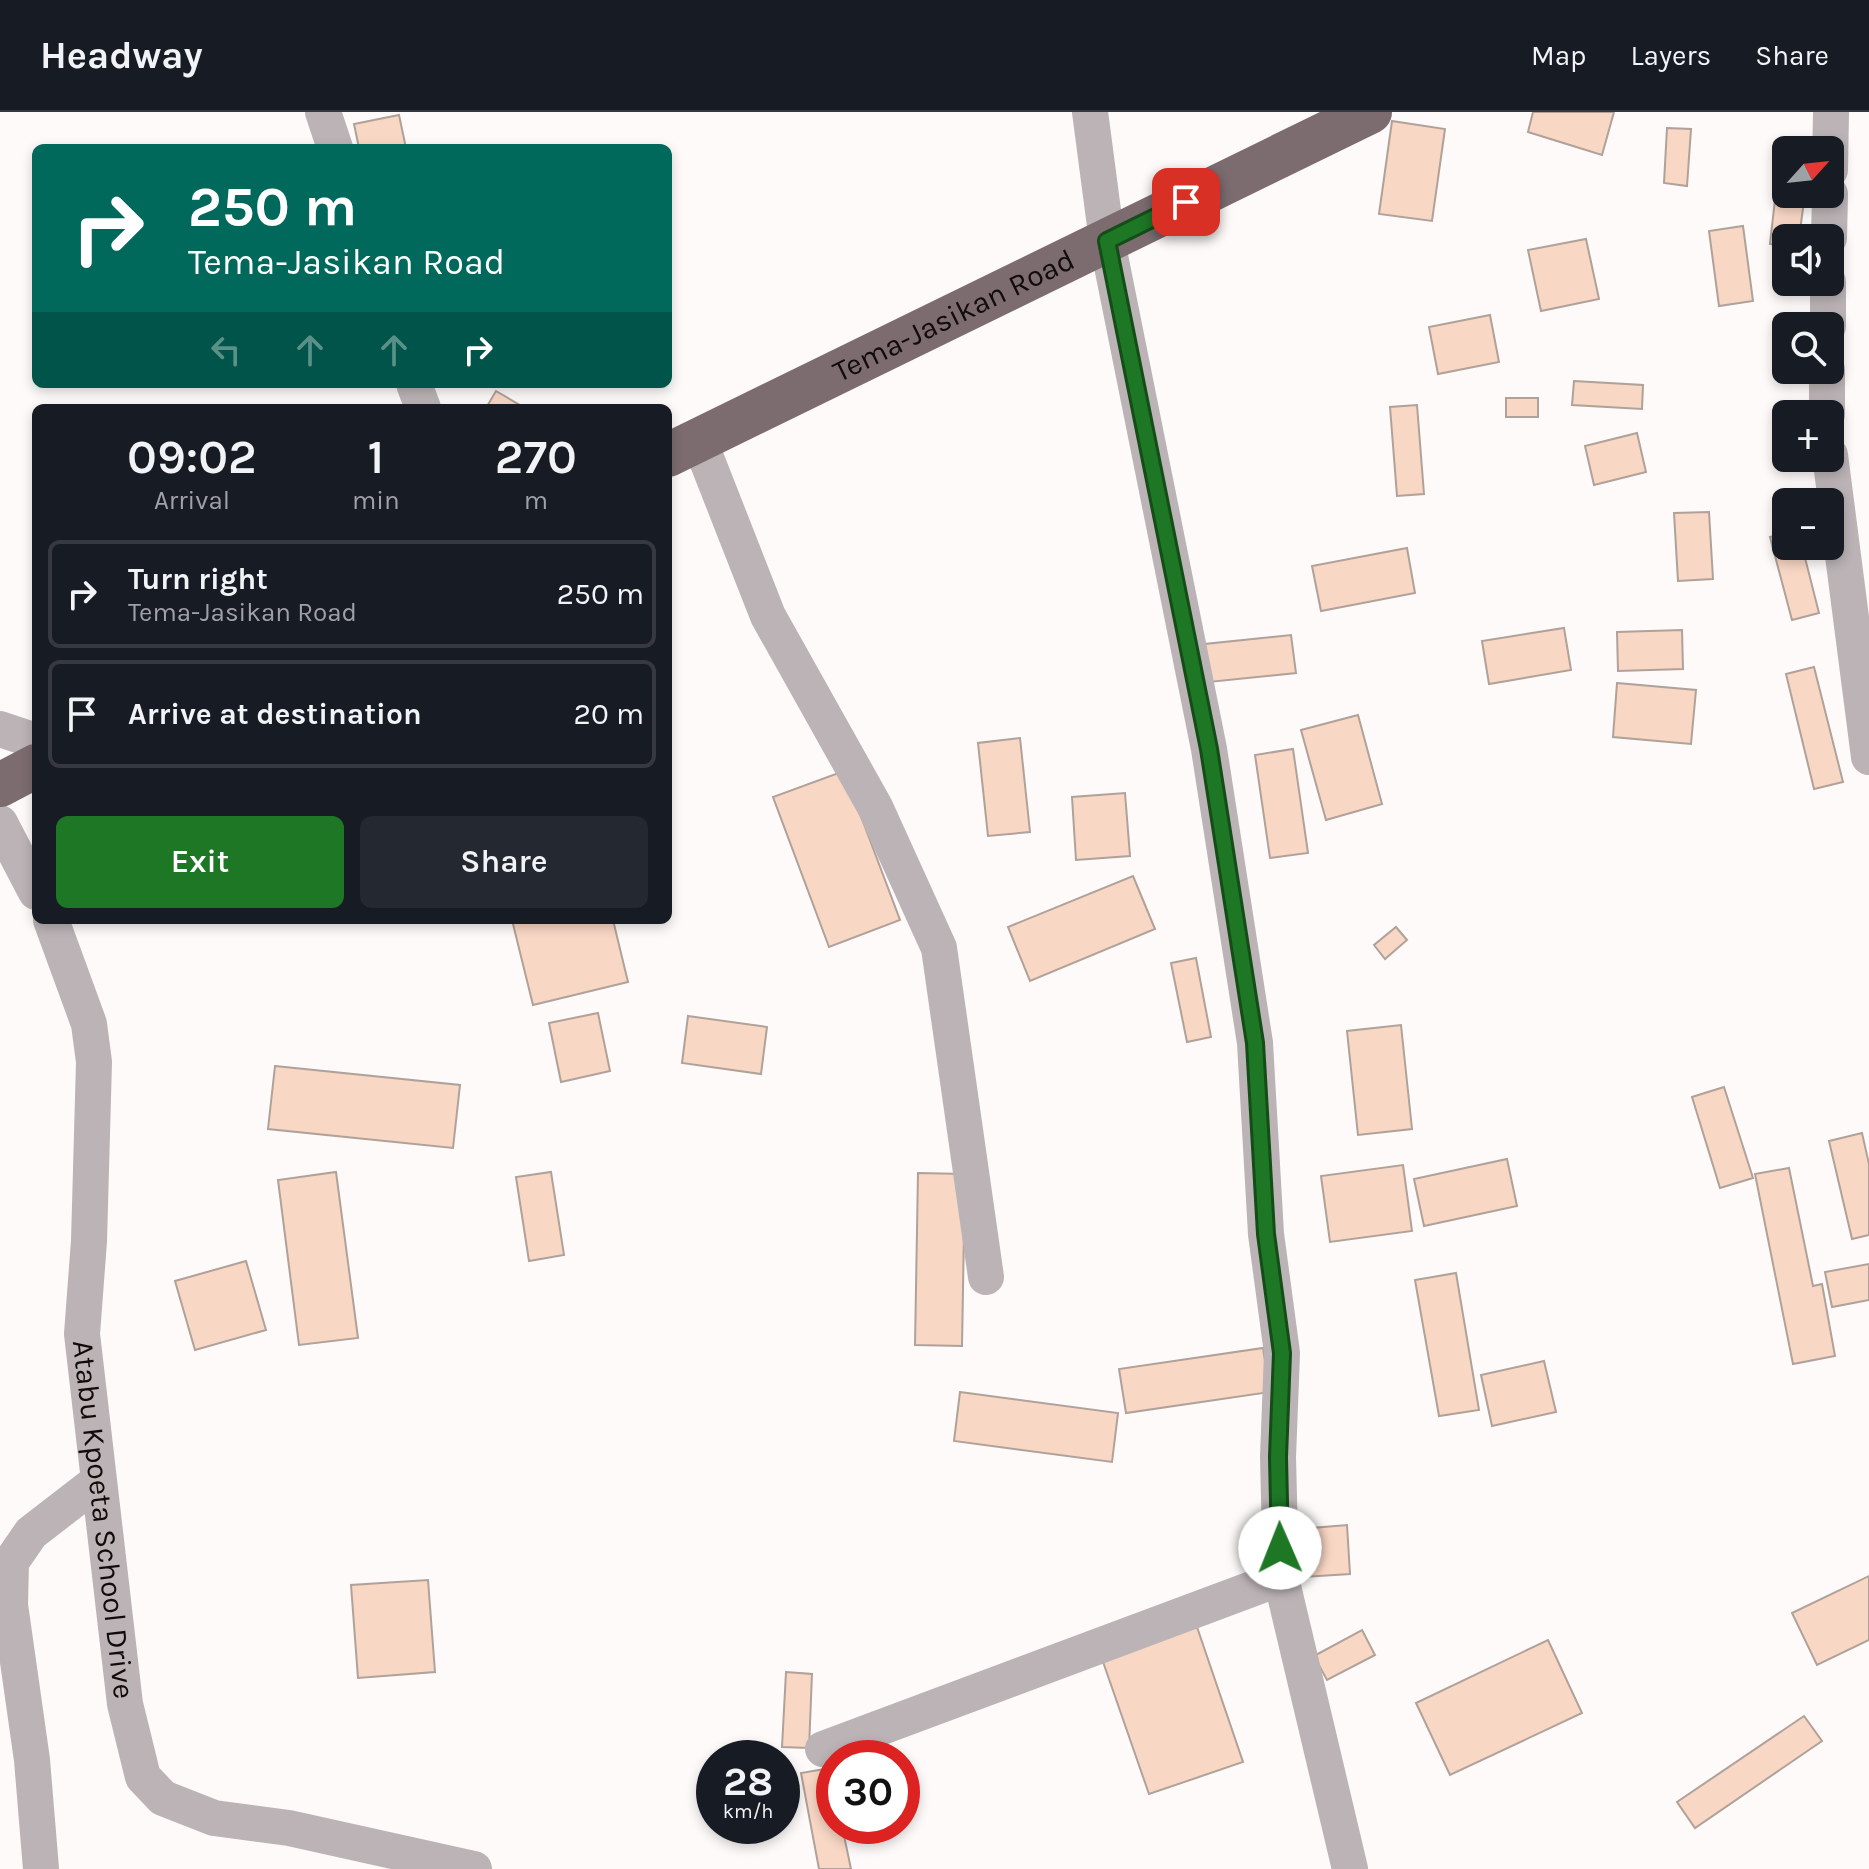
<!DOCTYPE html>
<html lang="en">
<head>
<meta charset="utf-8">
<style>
	body { margin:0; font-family:Karla,sans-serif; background:#242831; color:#f1f3f6; height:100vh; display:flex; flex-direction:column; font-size:30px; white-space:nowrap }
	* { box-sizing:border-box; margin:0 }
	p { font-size:26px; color:#9ea1a6 }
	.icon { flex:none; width:44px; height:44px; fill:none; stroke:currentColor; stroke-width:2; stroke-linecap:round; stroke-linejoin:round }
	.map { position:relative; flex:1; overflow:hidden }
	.drawer { position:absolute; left:32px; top:292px; width:640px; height:520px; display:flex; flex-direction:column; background:#171b24; border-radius:12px; box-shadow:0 4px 12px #0003 }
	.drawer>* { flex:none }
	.banner { position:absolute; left:32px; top:32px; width:640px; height:244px; border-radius:12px; box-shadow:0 4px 12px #0003; background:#00695c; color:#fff; overflow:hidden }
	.needle { width:52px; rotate:63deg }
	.tools { position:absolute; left:1772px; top:24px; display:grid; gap:16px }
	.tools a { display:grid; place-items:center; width:72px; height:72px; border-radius:12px; background:#171b24; box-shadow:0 4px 12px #0003; font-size:40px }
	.speed { position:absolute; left:696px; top:1628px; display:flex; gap:16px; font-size:40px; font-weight:700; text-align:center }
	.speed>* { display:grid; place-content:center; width:104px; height:104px; border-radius:50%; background:#171b24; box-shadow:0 4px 12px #0003; line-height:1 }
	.speed small { font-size:20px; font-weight:400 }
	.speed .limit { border:12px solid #d22; background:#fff; color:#111 }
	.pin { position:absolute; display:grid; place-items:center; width:68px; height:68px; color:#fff; margin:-34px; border-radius:16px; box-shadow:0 4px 12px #0006 }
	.me { position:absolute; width:88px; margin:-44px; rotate:359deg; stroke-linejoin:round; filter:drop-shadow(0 0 6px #0008) }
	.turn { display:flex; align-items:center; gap:28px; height:168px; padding:0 24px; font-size:36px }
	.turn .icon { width:104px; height:104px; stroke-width:2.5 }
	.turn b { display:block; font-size:56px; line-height:68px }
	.lanes { display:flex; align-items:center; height:76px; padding:0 24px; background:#0003; justify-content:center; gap:40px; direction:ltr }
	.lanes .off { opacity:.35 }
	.eta { display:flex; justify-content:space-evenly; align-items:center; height:136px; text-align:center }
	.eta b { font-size:48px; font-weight:600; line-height:56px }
	.cta { display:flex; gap:16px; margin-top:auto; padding:16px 24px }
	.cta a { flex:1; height:92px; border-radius:12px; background:#1e7725; color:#fff; font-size:32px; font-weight:600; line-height:92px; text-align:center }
	.cta a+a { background:#242831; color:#f1f3f6 }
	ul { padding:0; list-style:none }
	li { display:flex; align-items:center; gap:24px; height:108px; margin:0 16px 12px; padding:0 8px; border:4px solid #363941; border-radius:12px }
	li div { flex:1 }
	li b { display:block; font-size:30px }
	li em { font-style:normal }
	header { display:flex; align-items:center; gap:48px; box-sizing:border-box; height:112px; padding:0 40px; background:#171b24; border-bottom:2px solid #363941 }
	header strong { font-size:38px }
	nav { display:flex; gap:44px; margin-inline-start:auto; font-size:28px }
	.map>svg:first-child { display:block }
</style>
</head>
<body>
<header>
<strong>Headway</strong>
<nav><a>Map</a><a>Layers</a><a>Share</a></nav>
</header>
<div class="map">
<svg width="1869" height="1757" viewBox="0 0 1869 1757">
	<rect width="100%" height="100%" fill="#fdfaf9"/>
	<g fill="#f9d7c5" stroke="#b0a199" stroke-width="2">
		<polygon points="1533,0 1614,0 1602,43 1528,20"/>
		<polygon points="399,3 406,36 359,36 354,12"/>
		<polygon points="1392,9 1445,17 1432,109 1379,102"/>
		<polygon points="1667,16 1691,17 1687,74 1664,71"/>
		<polygon points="1778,61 1786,62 1786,82 1805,82 1799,126 1786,126 1786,134 1770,132"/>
		<polygon points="1743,114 1753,189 1719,194 1709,119"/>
		<polygon points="1586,127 1599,187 1541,199 1528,138"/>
		<polygon points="1490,203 1499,250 1438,262 1429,215"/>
		<polygon points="1574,269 1643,273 1642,297 1572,293"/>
		<polygon points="496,279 525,296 486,296"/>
		<rect x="1506" y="286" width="32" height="19"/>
		<polygon points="1417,293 1424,382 1397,384 1390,295"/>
		<polygon points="1637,321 1646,360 1594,373 1585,334"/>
		<polygon points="1709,400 1713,467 1678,469 1674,401"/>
		<polygon points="1786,421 1786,434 1802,434 1819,501 1792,508 1770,425"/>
		<polygon points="1407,436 1415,481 1321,499 1312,454"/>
		<polygon points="1564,516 1571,558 1489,572 1482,529"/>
		<polygon points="1682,518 1683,557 1618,559 1617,520"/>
		<polygon points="1291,523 1296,561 1209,570 1205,532"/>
		<polygon points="1814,555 1843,670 1814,677 1786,562"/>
		<polygon points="1617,571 1696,578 1691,632 1613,625"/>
		<polygon points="1358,603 1382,692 1326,708 1301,618"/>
		<polygon points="1020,626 1030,720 988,724 978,631"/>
		<polygon points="1293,637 1308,741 1270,746 1255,643"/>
		<polygon points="844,659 900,808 829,835 773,685"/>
		<polygon points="1125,681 1130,744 1076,748 1072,685"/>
		<polygon points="1133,764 1155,817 1030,869 1008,815"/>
		<polygon points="512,808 613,808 628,870 533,893"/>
		<polygon points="1396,815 1407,828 1385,847 1374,833"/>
		<polygon points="1196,846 1211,925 1187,930 1171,851"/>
		<polygon points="598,901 610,959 561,970 549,911"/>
		<polygon points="688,904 767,915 761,962 682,951"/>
		<polygon points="1401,913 1412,1017 1358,1023 1347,919"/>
		<polygon points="275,954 460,973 453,1036 268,1017"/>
		<polygon points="1724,975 1753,1066 1720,1076 1692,985"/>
		<polygon points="1862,1021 1869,1052 1869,1123 1852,1127 1829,1029"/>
		<polygon points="1507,1047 1517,1094 1424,1114 1414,1067"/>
		<polygon points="1403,1053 1412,1119 1330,1130 1321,1064"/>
		<polygon points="1789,1056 1813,1174 1822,1172 1835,1244 1793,1252 1755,1062"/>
		<polygon points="336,1060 358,1226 299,1233 278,1068"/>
		<polygon points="551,1060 564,1143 529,1149 516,1065"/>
		<polygon points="918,1061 965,1062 962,1234 915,1233"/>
		<polygon points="246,1149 266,1218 195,1238 175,1169"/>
		<polygon points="1869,1152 1869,1188 1832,1195 1825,1160"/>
		<polygon points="1456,1161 1479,1298 1439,1304 1415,1168"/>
		<polygon points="1263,1236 1270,1280 1126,1301 1119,1257"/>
		<polygon points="1544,1249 1556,1300 1492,1314 1481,1263"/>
		<polygon points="960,1280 1118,1301 1112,1350 954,1329"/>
		<polygon points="1347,1413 1350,1462 1303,1465 1300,1417"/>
		<polygon points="1869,1464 1869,1528 1817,1553 1792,1501"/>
		<polygon points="428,1468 435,1560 358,1566 351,1473"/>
		<polygon points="1197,1515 1243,1650 1149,1682 1102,1547"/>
		<polygon points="1362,1518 1375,1543 1327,1568 1314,1544"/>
		<polygon points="1548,1528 1582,1601 1450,1663 1416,1591"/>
		<polygon points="786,1560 812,1562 809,1636 782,1635"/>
		<polygon points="1804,1604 1822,1629 1695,1716 1677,1690"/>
		<polygon points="831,1656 834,1714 842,1714 851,1757 819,1757 801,1661"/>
	</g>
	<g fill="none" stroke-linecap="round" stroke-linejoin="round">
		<g stroke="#bbb3b5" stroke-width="36">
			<polyline points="323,0 335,36"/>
			<polyline points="1090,0 1107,129 1209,637 1255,931 1266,1122 1282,1241 1278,1345 1281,1466 1350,1757"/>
			<polyline points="1830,58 1831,0"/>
			<polyline points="1829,126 1830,82"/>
			<polyline points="1828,214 1828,170"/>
			<polyline points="414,272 423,296"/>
			<polyline points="1827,302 1827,258"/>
			<polyline points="699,328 768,504 875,695 939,836 986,1165"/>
			<polyline points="1830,343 1869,645"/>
			<polyline points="0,617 36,629"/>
			<polyline points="0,711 36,780"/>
			<path id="s1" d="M51 808 89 912 94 950 89 1129 82 1222 125 1592 143 1665 163 1686 214 1706 289 1716 474 1757"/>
			<polyline points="823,1637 1281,1466"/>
			<polyline points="41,1757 32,1648 10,1493 11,1450 31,1421 97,1370"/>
		</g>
		<g stroke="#7c6c70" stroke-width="44">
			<path id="s2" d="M668 343 1370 0"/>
			<polyline points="0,673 36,654"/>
		</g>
	</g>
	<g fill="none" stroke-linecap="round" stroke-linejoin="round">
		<g stroke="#144d18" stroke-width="20">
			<polyline id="route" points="1186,90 1107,129 1209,637 1255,931 1266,1122 1282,1241 1278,1345 1280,1436"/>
		</g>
		<use href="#route" stroke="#1e7725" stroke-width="14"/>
	</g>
	<g text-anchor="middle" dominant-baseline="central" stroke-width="6" stroke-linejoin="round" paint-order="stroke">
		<g font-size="30" fill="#110b0a" stroke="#fff">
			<text stroke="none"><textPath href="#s2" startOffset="318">Tema-Jasikan Road</textPath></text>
			<text stroke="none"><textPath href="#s1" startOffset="608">Atabu Kpoeta School Drive</textPath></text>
		</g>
	</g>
</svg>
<div class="tools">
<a><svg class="needle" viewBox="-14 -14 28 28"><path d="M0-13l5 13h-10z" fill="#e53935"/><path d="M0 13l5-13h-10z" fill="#9ea1a6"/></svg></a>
<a><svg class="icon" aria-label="sound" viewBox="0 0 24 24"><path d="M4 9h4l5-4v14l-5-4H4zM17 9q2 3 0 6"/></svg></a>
<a><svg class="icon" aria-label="search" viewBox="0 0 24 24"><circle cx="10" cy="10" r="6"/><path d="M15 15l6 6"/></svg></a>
<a>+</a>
<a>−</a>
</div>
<div class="speed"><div>28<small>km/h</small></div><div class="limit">30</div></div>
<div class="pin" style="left:1186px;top:90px;background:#d93025"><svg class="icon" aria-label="arrive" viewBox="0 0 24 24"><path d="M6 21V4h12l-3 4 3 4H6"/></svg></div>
<svg class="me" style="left:1280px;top:1436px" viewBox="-20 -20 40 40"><circle r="19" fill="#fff"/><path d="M0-13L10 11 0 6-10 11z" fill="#1e7725"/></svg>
<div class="banner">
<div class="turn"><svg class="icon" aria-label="right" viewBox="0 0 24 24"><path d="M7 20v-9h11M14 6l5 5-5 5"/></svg><div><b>250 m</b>Tema-Jasikan Road</div></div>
<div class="lanes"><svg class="icon off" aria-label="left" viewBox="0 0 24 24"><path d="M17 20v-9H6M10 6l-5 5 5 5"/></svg><svg class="icon off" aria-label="ahead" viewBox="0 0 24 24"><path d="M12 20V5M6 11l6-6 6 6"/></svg><svg class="icon off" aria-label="ahead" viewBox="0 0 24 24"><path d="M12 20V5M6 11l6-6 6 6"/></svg><svg class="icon" aria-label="right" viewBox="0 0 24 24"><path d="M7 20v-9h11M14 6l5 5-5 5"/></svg></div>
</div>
<section class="drawer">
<div class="eta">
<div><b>09:02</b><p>Arrival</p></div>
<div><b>1</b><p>min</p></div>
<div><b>270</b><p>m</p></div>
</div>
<ul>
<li><svg class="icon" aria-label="right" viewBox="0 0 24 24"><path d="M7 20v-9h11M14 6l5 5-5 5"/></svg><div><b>Turn right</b><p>Tema-Jasikan Road</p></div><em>250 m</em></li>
<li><svg class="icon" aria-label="arrive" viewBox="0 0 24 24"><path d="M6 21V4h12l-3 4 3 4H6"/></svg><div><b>Arrive at destination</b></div><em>20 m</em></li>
</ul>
<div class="cta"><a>Exit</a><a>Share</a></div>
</section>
</div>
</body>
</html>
